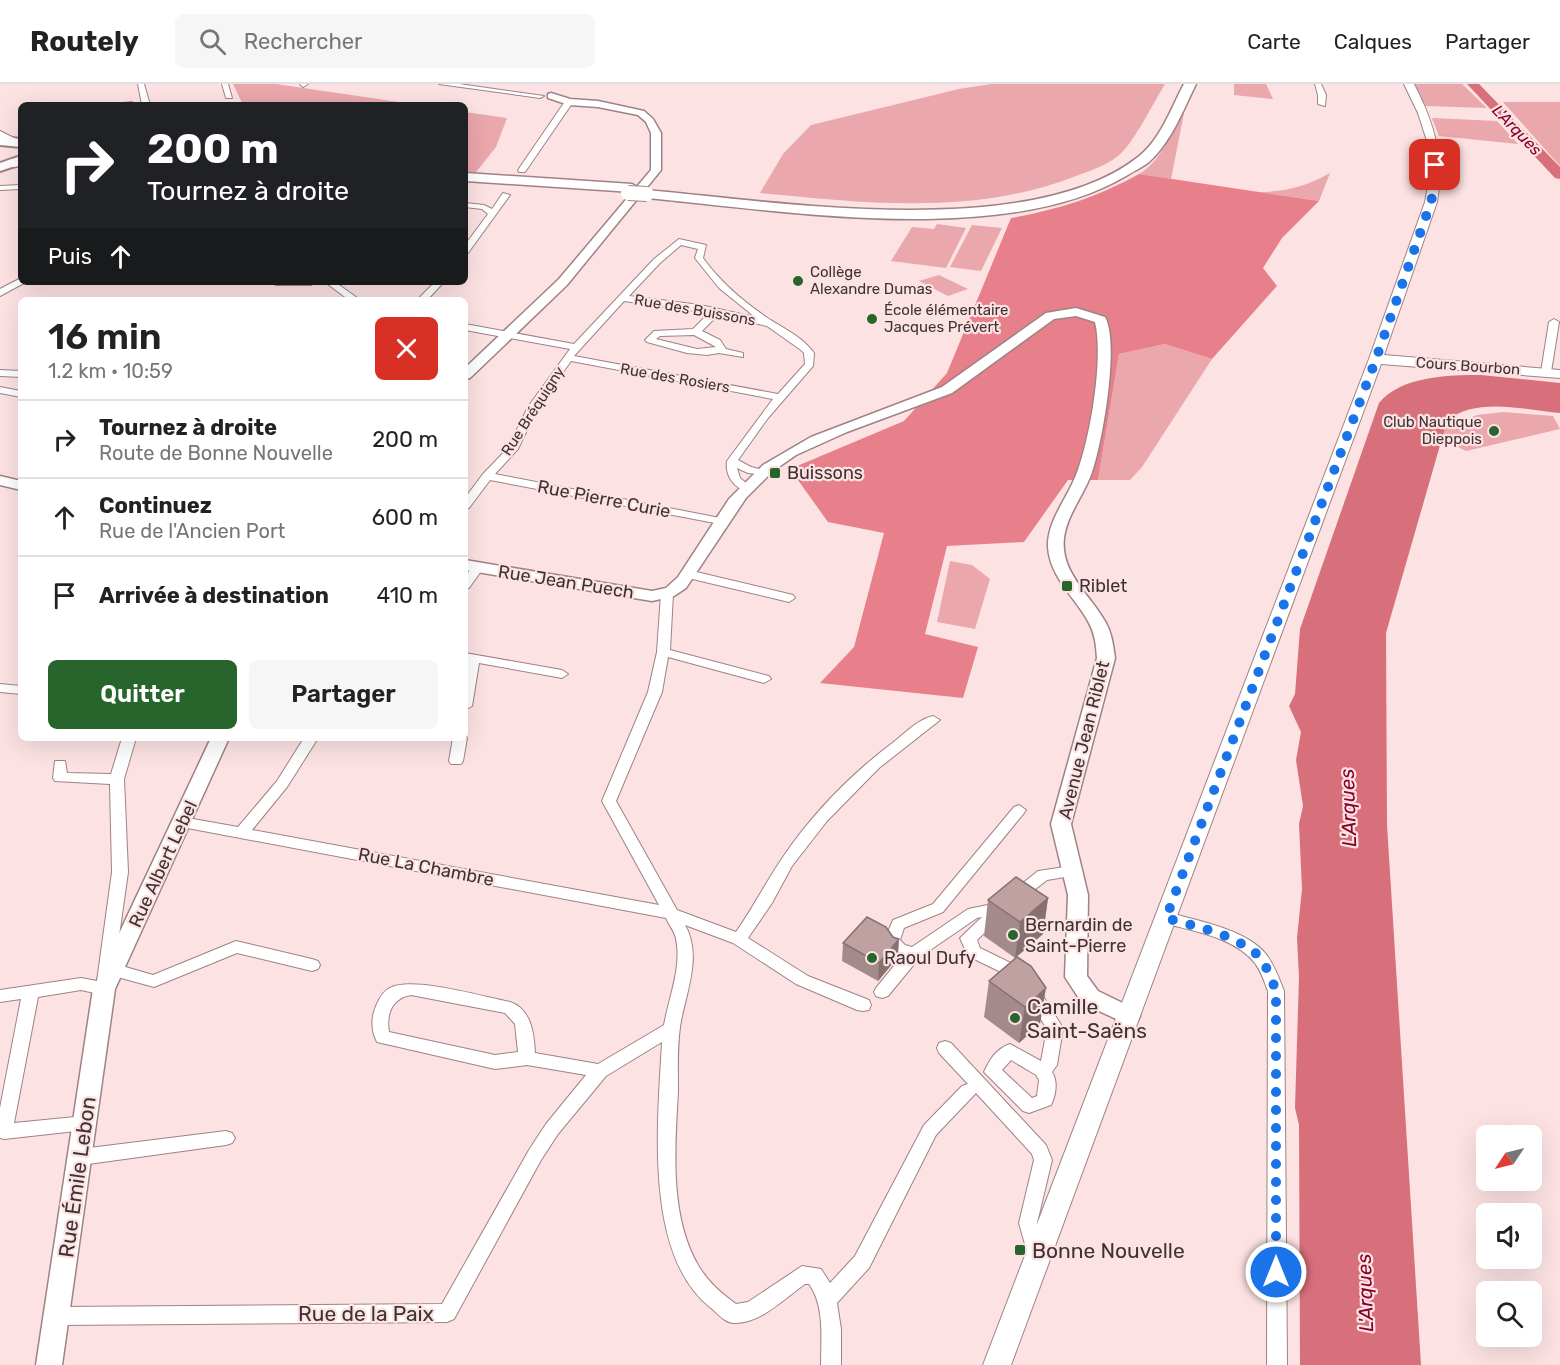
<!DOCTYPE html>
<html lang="fr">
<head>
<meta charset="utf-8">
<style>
	body { margin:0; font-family:Rubik,sans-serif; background:#f6f6f6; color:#222; height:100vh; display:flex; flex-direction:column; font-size:22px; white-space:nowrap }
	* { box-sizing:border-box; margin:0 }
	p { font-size:20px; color:#767676 }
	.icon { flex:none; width:33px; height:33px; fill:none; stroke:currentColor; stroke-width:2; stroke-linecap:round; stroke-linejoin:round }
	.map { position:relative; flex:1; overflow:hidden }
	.panel { position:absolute; left:18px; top:213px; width:450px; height:444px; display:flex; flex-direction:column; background:#fff; border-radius:9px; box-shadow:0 6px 24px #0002 }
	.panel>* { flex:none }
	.banner { position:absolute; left:18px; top:18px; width:450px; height:183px; border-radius:9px; box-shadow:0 6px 24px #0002; background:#202124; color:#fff; overflow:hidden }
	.needle { width:39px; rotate:235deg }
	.controls { position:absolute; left:1476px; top:1041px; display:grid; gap:12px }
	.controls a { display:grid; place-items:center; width:66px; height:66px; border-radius:9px; background:#fff; box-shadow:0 6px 24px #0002; font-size:30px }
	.pin { position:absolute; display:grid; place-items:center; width:51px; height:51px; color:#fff; margin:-26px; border-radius:12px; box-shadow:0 3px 9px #0006 }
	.me { position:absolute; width:66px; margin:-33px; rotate:0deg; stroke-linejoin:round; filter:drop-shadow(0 0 4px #0008) }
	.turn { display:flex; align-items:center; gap:21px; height:126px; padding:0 30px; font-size:27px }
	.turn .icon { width:78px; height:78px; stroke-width:2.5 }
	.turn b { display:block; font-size:42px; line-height:51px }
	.then { display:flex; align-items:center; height:57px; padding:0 30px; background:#0003; gap:12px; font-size:22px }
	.round { display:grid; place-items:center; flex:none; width:63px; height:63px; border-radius:9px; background:#f6f6f6 }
	.head { display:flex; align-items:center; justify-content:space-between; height:102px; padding:0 30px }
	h1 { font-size:36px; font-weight:600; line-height:45px }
	.button { display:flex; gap:12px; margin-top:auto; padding:12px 30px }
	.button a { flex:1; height:69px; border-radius:9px; background:#28652d; color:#fff; font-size:24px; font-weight:600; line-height:69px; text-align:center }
	.button a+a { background:#f6f6f6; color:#222 }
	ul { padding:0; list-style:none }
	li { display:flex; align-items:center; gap:18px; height:78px; padding:0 30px; border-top:2px solid #e0e0e0 }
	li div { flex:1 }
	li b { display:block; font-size:22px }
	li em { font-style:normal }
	header { display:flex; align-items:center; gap:36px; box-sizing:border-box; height:84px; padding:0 30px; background:#fff; border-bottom:2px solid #e0e0e0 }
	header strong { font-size:28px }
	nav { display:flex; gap:33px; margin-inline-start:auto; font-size:21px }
	.search { width:420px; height:54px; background:#f6f6f6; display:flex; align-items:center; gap:15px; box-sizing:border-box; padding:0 21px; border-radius:9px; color:#767676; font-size:22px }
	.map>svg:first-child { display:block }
</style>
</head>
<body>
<header>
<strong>Routely</strong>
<div class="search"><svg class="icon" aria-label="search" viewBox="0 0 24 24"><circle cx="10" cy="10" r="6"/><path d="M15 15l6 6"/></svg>Rechercher</div>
<nav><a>Carte</a><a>Calques</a><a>Partager</a></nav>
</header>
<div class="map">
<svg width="1560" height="1281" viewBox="0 0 1560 1281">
	<rect width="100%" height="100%" fill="#fce2e3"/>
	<g fill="#eaa7ac">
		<polygon points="233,0 276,0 419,21 243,21"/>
		<path d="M991 0H1165C1154 18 1137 52 1124 66 1112 80 1092 86 1076 92 974 132 866 119 760 109L783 70 811 41 959 5Z"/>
		<polygon points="1234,0 1266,0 1273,15 1234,11"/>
		<polygon points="1414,0 1462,0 1487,24 1425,22"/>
		<polygon points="1503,18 1560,18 1560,82"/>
		<polygon points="465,28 507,34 496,63 476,88 465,88"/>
		<path d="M1182 29H1184L1171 95 1139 90C1161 77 1170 51 1182 29Z"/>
		<polygon points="1432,34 1497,37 1518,60 1439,52"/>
		<path d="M1330 89 1319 117 1259 108C1285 108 1307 102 1330 89Z"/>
		<polygon points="937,140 966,144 946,184 891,177 912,143 934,145"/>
		<polygon points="972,141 1002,144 981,187 950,183"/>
		<polygon points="939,191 968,205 948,212 919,197"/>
		<polygon points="1165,260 1212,275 1142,383 1130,396 1098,396 1119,270"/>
		<polygon points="1503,328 1553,332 1560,345 1466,367 1432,350 1477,331"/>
		<polygon points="950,477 972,481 990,495 975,545 937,538"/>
	</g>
	<path fill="#e8808b" d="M1139 90 1319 117 1282 154 1263 184 1277 202 1212 275 1165 260 1119 270 1098 396H1068L1024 458 947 462 925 550 978 563 963 614 820 599 854 563 884 449 828 438 790 385 904 337 947 289 1011 134C1060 125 1095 114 1139 90Z"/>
	<path fill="#d7707b" d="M1481 291 1560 299V329C1526 326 1475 312 1447 337L1386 549 1387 741 1421 1281H1300L1299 1041 1295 1024 1299 893 1297 854 1302 805 1299 740 1303 722 1296 676 1301 648 1289 622 1295 610 1300 545 1379 319C1401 292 1448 291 1481 291Z"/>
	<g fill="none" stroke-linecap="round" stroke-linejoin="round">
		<polygon fill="#d7707b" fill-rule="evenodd" points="1467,0 1479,0 1560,83 1560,95 1555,94"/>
		<g stroke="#9f8283" stroke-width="2">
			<g id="minor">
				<polygon points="138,0 144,0 150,21 142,21"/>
				<polygon points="222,0 228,0 232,14 226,14"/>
				<polygon points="300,0 308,0 303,3"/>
				<polygon points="439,0 459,0 544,12 540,14"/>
				<polygon points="1315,0 1321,0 1326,11 1325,22 1318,20 1318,11"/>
				<polygon points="566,16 573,18 525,88 519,88 518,86"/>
				<polygon points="21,101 21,105 0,106 0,102"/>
				<polygon points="503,109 510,111 468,169 465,170 465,161 488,130 482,125 465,123 465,119 484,121 492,125"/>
				<path d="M679 155 706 161 703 174C721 199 744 218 769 235 785 245 802 253 814 269L813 282 768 334 738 376 751 383 767 387V391L748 389 737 384 740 394 752 404 746 407C733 403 725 391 727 377L773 315 571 277 538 323 518 365 495 390 720 434 726 437 724 439 720 440 490 396 469 424 465 425V414L483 390 508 364 528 323 570 265 465 246V240L574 260 654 175ZM681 161 698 165 695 174 719 204 755 233 700 221 629 212 660 179ZM624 217 709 229 693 245 654 247 645 256 647 258 687 269 707 271 719 269 743 273V269L726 265 720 256 702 247 718 231 767 242 801 266 804 269 805 280 778 310 574 272ZM694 251 716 263 697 265 656 255 660 252Z"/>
				<polygon points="21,194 21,198 24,199 0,212 0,205"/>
				<polygon points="272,198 315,198 311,201 276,201"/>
				<polygon points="325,198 335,198 360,216 349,216"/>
				<polygon points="435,198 444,198 427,216 417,216"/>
				<polygon points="1554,235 1559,238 1551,288 1546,291 1541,288 1549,238"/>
				<polygon points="0,286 21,287 21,293 0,292"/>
				<polygon points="0,303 21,307 21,313 0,309"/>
				<polygon points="478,479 484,483 469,504 465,505 465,493 474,480"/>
				<polygon points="688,486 793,511 795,514 789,518 684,493 682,490"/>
				<path d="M667 506 673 510 670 566 769 592 771 595 764 599 668 573 662 608 616 717 677 826 736 848C753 824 766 798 783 773 813 729 852 689 895 657 906 648 919 635 933 632L940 636 879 684 827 737 792 782 772 819 748 854 808 892 869 916 871 921 869 926 863 927 857 926 796 900 733 859 685 841C703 873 685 910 680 943 677 964 678 986 678 1007 675 1062 669 1131 698 1181 708 1198 721 1209 736 1220L748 1218 802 1182 821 1185 830 1199 855 1172 924 1041 962 1002 968 1000 939 969 937 964 939 959 945 957 951 959 1046 1061 1052 1076 1037 1139 1046 1172 1044 1178 1037 1181 1030 1178 1019 1139 1034 1076 1032 1070 976 1009 936 1051 869 1184 837 1219 841 1245V1281H821C821 1255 825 1222 809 1200H805C785 1214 760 1240 734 1239 725 1239 717 1229 711 1224 643 1171 658 1035 662 958L606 992 558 1050 541 1076 454 1235 447 1238 58 1241 51 1238 48 1232 51 1226 58 1223 442 1220 529 1066 546 1040 586 991 527 981 495 985 377 958C371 946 371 934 376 922 379 915 383 907 390 904 413 892 483 913 510 918 531 925 534 949 535 969L598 980 664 941C669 913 682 883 676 855 675 848 669 841 666 834L182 743 177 742 175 738 177 734 182 733 238 743 277 697 304 654H318L287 703 252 746 659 821 602 717 648 608 657 568 661 510ZM411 911 505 929 515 940 518 968 495 971 389 948C386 930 392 914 411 911Z"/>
				<polygon points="465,569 562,586 568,590 562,594 479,579 472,622 465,626"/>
				<polygon points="0,600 21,602 21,610 0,608"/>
				<polygon points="465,651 467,654 463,677 461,680 451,680 449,677 453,654 465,654"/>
				<polygon points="122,654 136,654 124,695 128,788 115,880 153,891 236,857 312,875 318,877 320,881 318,885 312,887 237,869 154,903 114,892 110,909 104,911 81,906 38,913 14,1039 85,1032 91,1034 94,1039 91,1044 85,1046 4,1055 0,1054 0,1024 21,915 0,918 0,906 81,894 97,897 112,788 110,700 55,697 53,694 55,677 65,677 67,689 111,690"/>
				<path d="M1019 721 1026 726 1024 729 943 828 904 844 900 856 905 861 912 863 968 825 998 819 1038 787 1072 782 1077 783 1079 787 1077 791 1047 796 1005 829 977 856 980 864 1021 884 1027 893 1025 897C1017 900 1014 898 1009 892L968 872 960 854 982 833 977 834 920 873 888 912 882 914 876 912 874 908 876 904 902 872 894 870 884 857 893 836 933 820 1014 723Z"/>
				<path d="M1166 828C1195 836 1245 845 1265 869 1274 880 1279 894 1284 907L1287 1281H1267L1268 907C1264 897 1261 886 1254 878 1233 852 1190 847 1161 838L1158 834 1161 830Z"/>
				<path d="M1033 904 1039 906 1063 944 1057 981 1052 988C1058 997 1056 1011 1051 1021L1029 1029 1023 1027 984 988C990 975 996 965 1010 960L1041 977 1047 945 1025 910 1027 906ZM1011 976 1036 991 1039 996 1037 1012 1032 1014 1002 986Z"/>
				<polygon points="226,1047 232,1049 235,1054 232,1059 226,1061 81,1081 75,1078 72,1073 75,1068 81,1065"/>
			</g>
		</g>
		<g stroke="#9f8283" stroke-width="3">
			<g id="tertiary">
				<polygon points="551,9 570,15 598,17 644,27 653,35 661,49 661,86 567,201 470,294 465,295 465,284 559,195 651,86 651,49 646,38 638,31 598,23 569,21 548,14 548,10"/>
				<path d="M1076 224 1105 233C1120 260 1102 362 1091 391 1083 412 1067 431 1064 454 1060 489 1091 511 1106 539 1112 550 1113 561 1115 574L1071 740 1088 811 1087 892 1098 907 1137 926 1140 932 1137 938 1129 941 1082 919 1065 893 1068 811 1051 740 1097 574C1096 561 1095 550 1089 539 1076 514 1050 494 1048 463 1047 437 1067 415 1076 391 1090 356 1104 274 1095 238L1076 232 1054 235 952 309 847 348 796 371 773 387 746 414 686 504 674 512 652 517 465 486V476L652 507 666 504 678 493 729 415 763 381 811 353 942 303 1046 229Z"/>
				<polygon points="0,392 21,397 21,406 0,401"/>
				<polygon points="211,654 229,654 115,905 62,1281 36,1281 93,905"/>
			</g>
		</g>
		<g stroke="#9f8283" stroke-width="2">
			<g id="secondary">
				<path d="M1404 0H1414C1434 39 1445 74 1437 118L1384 271 1560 286V294L1381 280 1011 1281H983L1369 275 1425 118 1428 102 1429 86 1427 57 1418 29Z"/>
				<polygon points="0,47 16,55 17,57 16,59 8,59 0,55"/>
			</g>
		</g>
		<g stroke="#9f8283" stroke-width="4">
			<g id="primary">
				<polygon points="0,53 21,55 21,63 0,61"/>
				<polygon points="21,72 21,80 0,87 0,79"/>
			</g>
		</g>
		<g stroke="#9f8283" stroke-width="3">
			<g id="trunk">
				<path d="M1184 0H1196C1183 26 1172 57 1149 78 1143 83 1134 87 1126 92 1005 164 784 127 647 114L640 110 647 106C778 118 1030 158 1138 73 1161 55 1171 24 1184 0Z"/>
				<polygon points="21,74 21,82 13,83 6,79 8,76"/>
				<polygon points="465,89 632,100 639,104 632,108 465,97"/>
			</g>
		</g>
		<use href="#minor" fill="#fff" fill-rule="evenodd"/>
		<use href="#tertiary" fill="#fff" fill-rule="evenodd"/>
		<use href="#secondary" fill="#fff" fill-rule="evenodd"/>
		<use href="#primary" fill="#fff" fill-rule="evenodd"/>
		<use href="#trunk" fill="#fff" fill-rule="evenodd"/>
		<g stroke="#9f8283" stroke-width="16" stroke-linecap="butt">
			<polyline id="trunk-bridge" points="628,109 647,110"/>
		</g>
		<use href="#trunk-bridge" stroke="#fff" stroke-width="14"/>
	</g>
	<g fill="#a48a8b">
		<polygon points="1048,814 1043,850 1015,874 984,852 988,816"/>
		<polygon points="843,859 898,873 878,897 842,877"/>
		<polygon points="1017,873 1040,940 1019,959 984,933 989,897"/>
	</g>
	<g fill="#867171">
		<polygon points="1048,814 1043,850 1015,874 1020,838"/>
		<polygon points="899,855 898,873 878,897 879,879"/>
		<polygon points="1046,904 1040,940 1019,959 1025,923"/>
	</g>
	<g fill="#bfa1a2" stroke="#867171" stroke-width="1.5">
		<polygon points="132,18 133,21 120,21 120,19"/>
		<polygon points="1016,793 1048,814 1020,838 988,816"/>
		<polygon points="867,833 886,843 893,853 899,855 879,879 843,859"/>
		<polygon points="1017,873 1031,882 1046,904 1025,923 989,897"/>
	</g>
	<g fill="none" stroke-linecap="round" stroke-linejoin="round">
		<path stroke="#1a73e8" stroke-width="10" stroke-dasharray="0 18" d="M1276 1188V907C1271 894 1265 876 1253 867 1228 849 1194 842 1166 834L1376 275 1431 118 1435 99V81"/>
	</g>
	<g fill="#28652d" stroke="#fce2e3" stroke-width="2">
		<circle cx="798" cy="197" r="6"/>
		<circle cx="872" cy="235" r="6"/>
		<circle cx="1494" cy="347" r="6"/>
		<rect x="769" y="383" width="12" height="12" rx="3"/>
		<rect x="1061" y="496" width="12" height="12" rx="3"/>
		<circle cx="1013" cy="851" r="6"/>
		<circle cx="872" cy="874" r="6"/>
		<circle cx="1015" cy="934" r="6"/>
		<rect x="1014" y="1160" width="12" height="12" rx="3"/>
	</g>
	<g text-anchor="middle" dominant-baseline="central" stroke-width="4.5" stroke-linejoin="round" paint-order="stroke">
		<g font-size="15" fill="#3e3233" stroke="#fce2e3" text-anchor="start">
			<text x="810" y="188">Collège<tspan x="810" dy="17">Alexandre Dumas</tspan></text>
			<text x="884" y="226">École élémentaire<tspan x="884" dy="17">Jacques Prévert</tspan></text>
			<text x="1482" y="338" text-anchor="end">Club Nautique<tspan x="1482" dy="17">Dieppois</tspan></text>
		</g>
		<g font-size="15" fill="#3e3233" stroke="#fce2e3">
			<text transform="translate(695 226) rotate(10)">Rue des Buissons</text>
			<text transform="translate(1468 282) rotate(4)">Cours Bourbon</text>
			<text transform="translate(675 294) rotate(10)">Rue des Rosiers</text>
			<text transform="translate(533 327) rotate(-57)">Rue Bréquigny</text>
		</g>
		<g font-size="16" font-style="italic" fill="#87002b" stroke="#fce2e3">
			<text transform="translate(1517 46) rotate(46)">L'Arques</text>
		</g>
		<g font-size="18" fill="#3e3233" stroke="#fce2e3" text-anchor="start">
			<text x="787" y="389">Buissons</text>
			<text x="1079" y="502">Riblet</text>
			<text x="1025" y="841">Bernardin de<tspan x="1025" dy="21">Saint-Pierre</tspan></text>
			<text x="884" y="874">Raoul Dufy</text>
		</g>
		<g font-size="18" fill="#3e3233" stroke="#fce2e3">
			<text transform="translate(604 415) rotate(11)">Rue Pierre Curie</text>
			<text transform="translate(566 498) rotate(9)">Rue Jean Puech</text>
			<text transform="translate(1084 656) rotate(-76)">Avenue Jean Riblet</text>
			<text transform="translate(163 780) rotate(-65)">Rue Albert Lebel</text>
			<text transform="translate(426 783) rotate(11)">Rue La Chambre</text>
		</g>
		<g font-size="20" font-style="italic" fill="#87002b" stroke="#fce2e3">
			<text transform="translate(1348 724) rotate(-92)">L'Arques</text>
			<text transform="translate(1365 1209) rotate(-92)">L'Arques</text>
		</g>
		<g font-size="21" fill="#3e3233" stroke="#fce2e3" text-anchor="start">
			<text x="1027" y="922">Camille<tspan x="1027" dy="24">Saint-Saëns</tspan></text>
			<text x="1032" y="1166">Bonne Nouvelle</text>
		</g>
		<g font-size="21" fill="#3e3233" stroke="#fce2e3">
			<text transform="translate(77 1093) rotate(-82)">Rue Émile Lebon</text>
			<text x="366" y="1229">Rue de la Paix</text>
		</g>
	</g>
</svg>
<div class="controls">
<a><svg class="needle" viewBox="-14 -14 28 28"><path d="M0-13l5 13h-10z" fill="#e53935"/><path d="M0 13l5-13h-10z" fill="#767676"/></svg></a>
<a><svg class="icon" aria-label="sound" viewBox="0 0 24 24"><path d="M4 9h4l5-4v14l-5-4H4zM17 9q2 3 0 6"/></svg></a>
<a><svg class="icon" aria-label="search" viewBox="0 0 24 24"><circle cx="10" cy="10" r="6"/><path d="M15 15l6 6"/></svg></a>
</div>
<div class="pin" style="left:1435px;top:81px;background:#d93025"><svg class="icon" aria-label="arrive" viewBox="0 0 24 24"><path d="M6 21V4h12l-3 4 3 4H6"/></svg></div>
<svg class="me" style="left:1276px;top:1188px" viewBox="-20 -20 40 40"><circle r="17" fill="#1a73e8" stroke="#fff" stroke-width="3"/><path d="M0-11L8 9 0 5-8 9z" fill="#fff"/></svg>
<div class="banner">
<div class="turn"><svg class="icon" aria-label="right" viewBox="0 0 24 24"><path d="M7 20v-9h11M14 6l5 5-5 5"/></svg><div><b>200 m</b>Tournez à droite</div></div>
<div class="then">Puis<svg class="icon" aria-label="ahead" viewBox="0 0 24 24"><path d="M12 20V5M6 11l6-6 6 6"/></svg></div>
</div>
<section class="panel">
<div class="head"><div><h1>16 min</h1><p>1.2 km · 10:59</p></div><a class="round" style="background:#d93025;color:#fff"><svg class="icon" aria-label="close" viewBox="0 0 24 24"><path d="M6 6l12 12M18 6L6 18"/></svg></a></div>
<ul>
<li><svg class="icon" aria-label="right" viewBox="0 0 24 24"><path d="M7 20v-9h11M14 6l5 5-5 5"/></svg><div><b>Tournez à droite</b><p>Route de Bonne Nouvelle</p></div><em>200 m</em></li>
<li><svg class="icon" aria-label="ahead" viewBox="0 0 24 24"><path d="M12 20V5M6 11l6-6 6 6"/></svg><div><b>Continuez</b><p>Rue de l'Ancien Port</p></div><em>600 m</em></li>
<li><svg class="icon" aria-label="arrive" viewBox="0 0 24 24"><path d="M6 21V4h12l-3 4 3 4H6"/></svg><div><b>Arrivée à destination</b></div><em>410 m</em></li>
</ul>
<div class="button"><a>Quitter</a><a>Partager</a></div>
</section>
</div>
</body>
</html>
